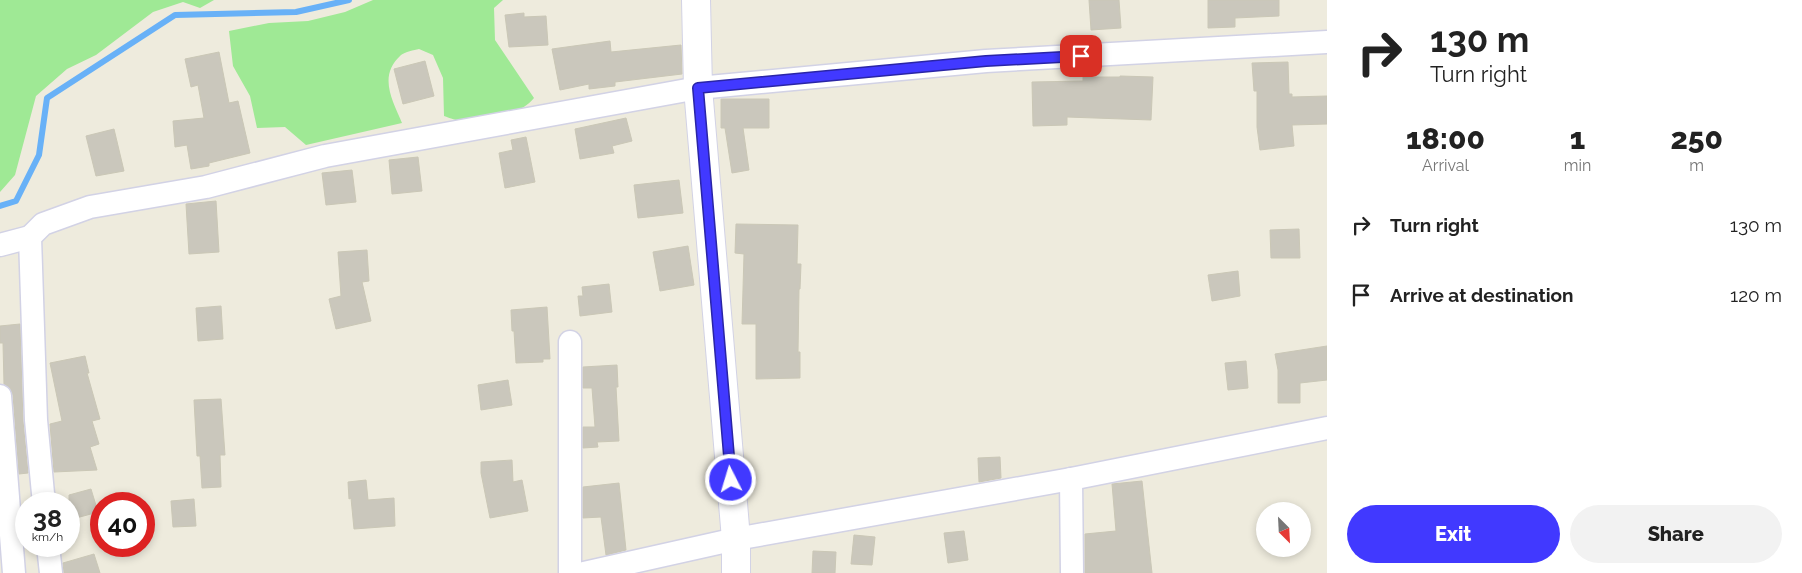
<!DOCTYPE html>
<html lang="en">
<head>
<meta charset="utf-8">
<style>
	body { margin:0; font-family:Raleway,sans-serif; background:#f2f2f2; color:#222; height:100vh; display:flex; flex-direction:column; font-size:19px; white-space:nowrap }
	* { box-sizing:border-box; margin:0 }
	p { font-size:16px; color:#767676 }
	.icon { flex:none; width:28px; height:28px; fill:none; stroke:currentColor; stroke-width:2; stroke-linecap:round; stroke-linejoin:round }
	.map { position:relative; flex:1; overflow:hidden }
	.details { display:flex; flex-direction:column; background:#fff; width:475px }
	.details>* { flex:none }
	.hud { background:#fff; color:#222; overflow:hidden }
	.needle { width:32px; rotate:156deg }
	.fabs { position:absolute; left:1256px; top:502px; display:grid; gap:10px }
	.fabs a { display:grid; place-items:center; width:55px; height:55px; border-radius:50%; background:#fff; box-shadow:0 2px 8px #0003; font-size:25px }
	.speed { position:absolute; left:15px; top:492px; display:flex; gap:10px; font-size:25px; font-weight:700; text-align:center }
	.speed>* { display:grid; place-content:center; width:65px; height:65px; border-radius:50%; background:#fff; box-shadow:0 2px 8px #0003; line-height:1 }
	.speed small { font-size:12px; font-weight:400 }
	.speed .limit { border:8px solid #d22; background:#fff; color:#111 }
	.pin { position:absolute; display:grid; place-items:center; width:42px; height:42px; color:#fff; margin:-21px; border-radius:10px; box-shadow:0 2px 8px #0006 }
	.me { position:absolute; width:55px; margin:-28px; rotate:355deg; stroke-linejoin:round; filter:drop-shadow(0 0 4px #0008) }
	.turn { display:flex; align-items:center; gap:18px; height:105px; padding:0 20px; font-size:22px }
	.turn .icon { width:65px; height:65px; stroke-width:2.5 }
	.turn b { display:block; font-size:35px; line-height:42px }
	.eta { display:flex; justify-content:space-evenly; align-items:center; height:85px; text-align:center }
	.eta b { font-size:30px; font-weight:800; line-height:35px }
	.action { display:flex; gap:10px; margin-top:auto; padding:10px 20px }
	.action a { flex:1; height:58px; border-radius:30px; background:#4139ff; color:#fff; font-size:20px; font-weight:800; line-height:58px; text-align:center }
	.action a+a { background:#f2f2f2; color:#222 }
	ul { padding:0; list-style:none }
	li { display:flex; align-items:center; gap:15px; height:70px; padding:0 20px }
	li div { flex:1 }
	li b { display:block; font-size:19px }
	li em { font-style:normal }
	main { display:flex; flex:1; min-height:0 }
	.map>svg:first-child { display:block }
</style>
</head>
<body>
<main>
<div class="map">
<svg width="1327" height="573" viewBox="0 0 1327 573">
	<rect width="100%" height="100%" fill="#eeebdd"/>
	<g fill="#9fe995">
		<polygon points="0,0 214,0 200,8 183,2 153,12 96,55 67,69 36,96 15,175 0,192"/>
		<path d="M373 0H503L494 8 495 40 534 98C521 115 484 123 463 121 457 121 450 118 444 116L443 78 433 55 419 49C414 50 405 52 401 55 378 76 392 99 402 123L306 145 285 127 257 128 250 96 233 66 229 31 269 23 308 21 345 12Z"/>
	</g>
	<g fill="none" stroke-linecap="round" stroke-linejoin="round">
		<polyline stroke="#68b1f7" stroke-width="6" points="0,206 16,201 39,155 47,98 175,15 296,12 349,0"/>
	</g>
	<g fill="#cac7bc" stroke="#cac7b6">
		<polygon points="1089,0 1119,0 1121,28 1091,30"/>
		<polygon points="1208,0 1279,0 1279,16 1235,18 1235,27 1208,28"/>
		<polygon points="524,13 524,17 546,16 548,45 509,47 505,15"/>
		<polygon points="610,41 611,52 681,45 682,74 615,82 615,86 589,89 589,84 560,90 552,49"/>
		<polygon points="219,52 229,103 238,101 250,153 209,163 209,166 191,169 187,145 175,147 173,121 204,118 198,85 191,87 185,59"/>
		<polygon points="425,61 434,96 403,104 394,69"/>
		<polygon points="1288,62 1289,94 1292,94 1292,97 1327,96 1327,124 1292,125 1294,146 1260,150 1257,127 1257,91 1254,91 1252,63"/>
		<polygon points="1120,76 1153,77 1151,120 1067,117 1067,125 1033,126 1032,82 1083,81 1083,77 1120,77"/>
		<polygon points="721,99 769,99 769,128 743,128 749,170 732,173 725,128 721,128"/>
		<polygon points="626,118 632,141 612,146 614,153 580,159 575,129"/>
		<polygon points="114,129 124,171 96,176 86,136"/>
		<polygon points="526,137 535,182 505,188 499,153 513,150 511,140"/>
		<polygon points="418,157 422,191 392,194 389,160"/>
		<polygon points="352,170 356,202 326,205 322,173"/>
		<polygon points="679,180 683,213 638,218 634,185"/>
		<polygon points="216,201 219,252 189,254 186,204"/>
		<polygon points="736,224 798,225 797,264 801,264 800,289 799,289 798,352 800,352 800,378 756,379 756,324 742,324 744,254 735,253"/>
		<polygon points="1299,229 1300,258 1271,258 1270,230"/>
		<polygon points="688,246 694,285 660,291 653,252"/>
		<polygon points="367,250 369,281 362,282 371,321 336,329 329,299 341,296 338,252"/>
		<polygon points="1238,271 1240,296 1212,301 1208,275"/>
		<polygon points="609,284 612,312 580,316 578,296 583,296 582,287"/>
		<polygon points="221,306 223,339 198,341 196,308"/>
		<polygon points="547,307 550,359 543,359 543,362 516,363 514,331 512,331 511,310"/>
		<polygon points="20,324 23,421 28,473 19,474 13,395 10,388 4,384 3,343 0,343 0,326"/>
		<polygon points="1327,346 1327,380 1300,383 1300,403 1278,403 1278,370 1275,354"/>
		<polygon points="85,356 89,373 87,373 100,419 92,421 99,444 90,447 97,470 54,472 50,424 62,421 50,363"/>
		<polygon points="1246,361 1248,388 1228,390 1225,363"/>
		<polygon points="617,365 618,387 616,387 619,441 597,442 598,447 583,448 583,427 595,427 592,388 583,388 583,367"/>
		<polygon points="508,380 512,405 481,410 478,385"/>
		<polygon points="221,399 225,455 220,455 221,487 202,488 200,456 197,456 194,400"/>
		<polygon points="1000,457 1001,478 979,482 978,458"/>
		<polygon points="512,460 513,482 522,480 528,511 490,518 481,473 481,462"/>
		<polygon points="366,480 368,500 394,498 395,526 354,529 351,498 349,499 348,482"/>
		<polygon points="1142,481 1152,573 1085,573 1085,534 1116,531 1112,484"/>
		<polygon points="619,483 626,550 606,555 601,517 583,518 583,487"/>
		<polygon points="91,489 98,512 69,520 69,495"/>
		<polygon points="194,499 196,526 173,527 171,501"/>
		<polygon points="964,531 968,560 948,563 944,533"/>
		<polygon points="854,535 875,537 872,565 851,564"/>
		<polygon points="813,551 836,552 835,573 812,573"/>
		<polygon points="94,554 100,573 64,573 63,563"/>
	</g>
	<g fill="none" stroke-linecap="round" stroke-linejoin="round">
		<g stroke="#d2d2e5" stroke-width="25">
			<g id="minor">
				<polyline points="0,245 30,237"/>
				<polyline points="570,342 570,573"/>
				<polyline points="0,396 14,573"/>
				<polyline points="1071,479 1072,573"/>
				<polyline points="44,504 36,420 30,237 43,224 90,207 206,187 325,156 698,88 986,61 1327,42"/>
				<polyline points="48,546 51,573"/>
				<polyline points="584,573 736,539 1071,479 1327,428"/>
			</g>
		</g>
		<g stroke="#d2d2e5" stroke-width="30">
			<polyline id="tertiary" points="696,0 698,88 736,539 736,573"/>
		</g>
		<use href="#minor" stroke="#fff" stroke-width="22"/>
		<use href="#tertiary" stroke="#fff" stroke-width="28"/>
	</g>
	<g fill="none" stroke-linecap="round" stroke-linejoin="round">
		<g stroke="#2a25a6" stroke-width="12">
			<polyline id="route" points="731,480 698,88 986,61 1081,56"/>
		</g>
		<use href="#route" stroke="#4139ff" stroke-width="9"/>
	</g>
</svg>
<div class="fabs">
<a><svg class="needle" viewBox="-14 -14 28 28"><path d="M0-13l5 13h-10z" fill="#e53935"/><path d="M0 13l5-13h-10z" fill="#767676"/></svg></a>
</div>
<div class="speed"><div>38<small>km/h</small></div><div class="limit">40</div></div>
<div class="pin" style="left:1081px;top:56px;background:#d93025"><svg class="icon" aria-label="arrive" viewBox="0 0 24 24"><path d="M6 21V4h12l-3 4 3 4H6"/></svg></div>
<svg class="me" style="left:731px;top:480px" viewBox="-20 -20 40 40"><circle r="17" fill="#4139ff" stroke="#fff" stroke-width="3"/><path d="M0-11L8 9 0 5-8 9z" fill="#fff"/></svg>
</div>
<section class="details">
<div class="hud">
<div class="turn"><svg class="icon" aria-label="right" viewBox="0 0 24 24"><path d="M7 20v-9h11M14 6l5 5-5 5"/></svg><div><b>130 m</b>Turn right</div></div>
</div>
<div class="eta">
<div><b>18:00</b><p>Arrival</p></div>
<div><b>1</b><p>min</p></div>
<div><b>250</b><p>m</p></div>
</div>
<ul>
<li><svg class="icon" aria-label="right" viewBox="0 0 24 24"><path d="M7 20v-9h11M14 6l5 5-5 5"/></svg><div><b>Turn right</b></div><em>130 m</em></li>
<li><svg class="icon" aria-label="arrive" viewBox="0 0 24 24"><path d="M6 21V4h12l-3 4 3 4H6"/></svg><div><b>Arrive at destination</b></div><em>120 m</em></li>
</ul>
<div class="action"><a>Exit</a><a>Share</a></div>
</section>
</main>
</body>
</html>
